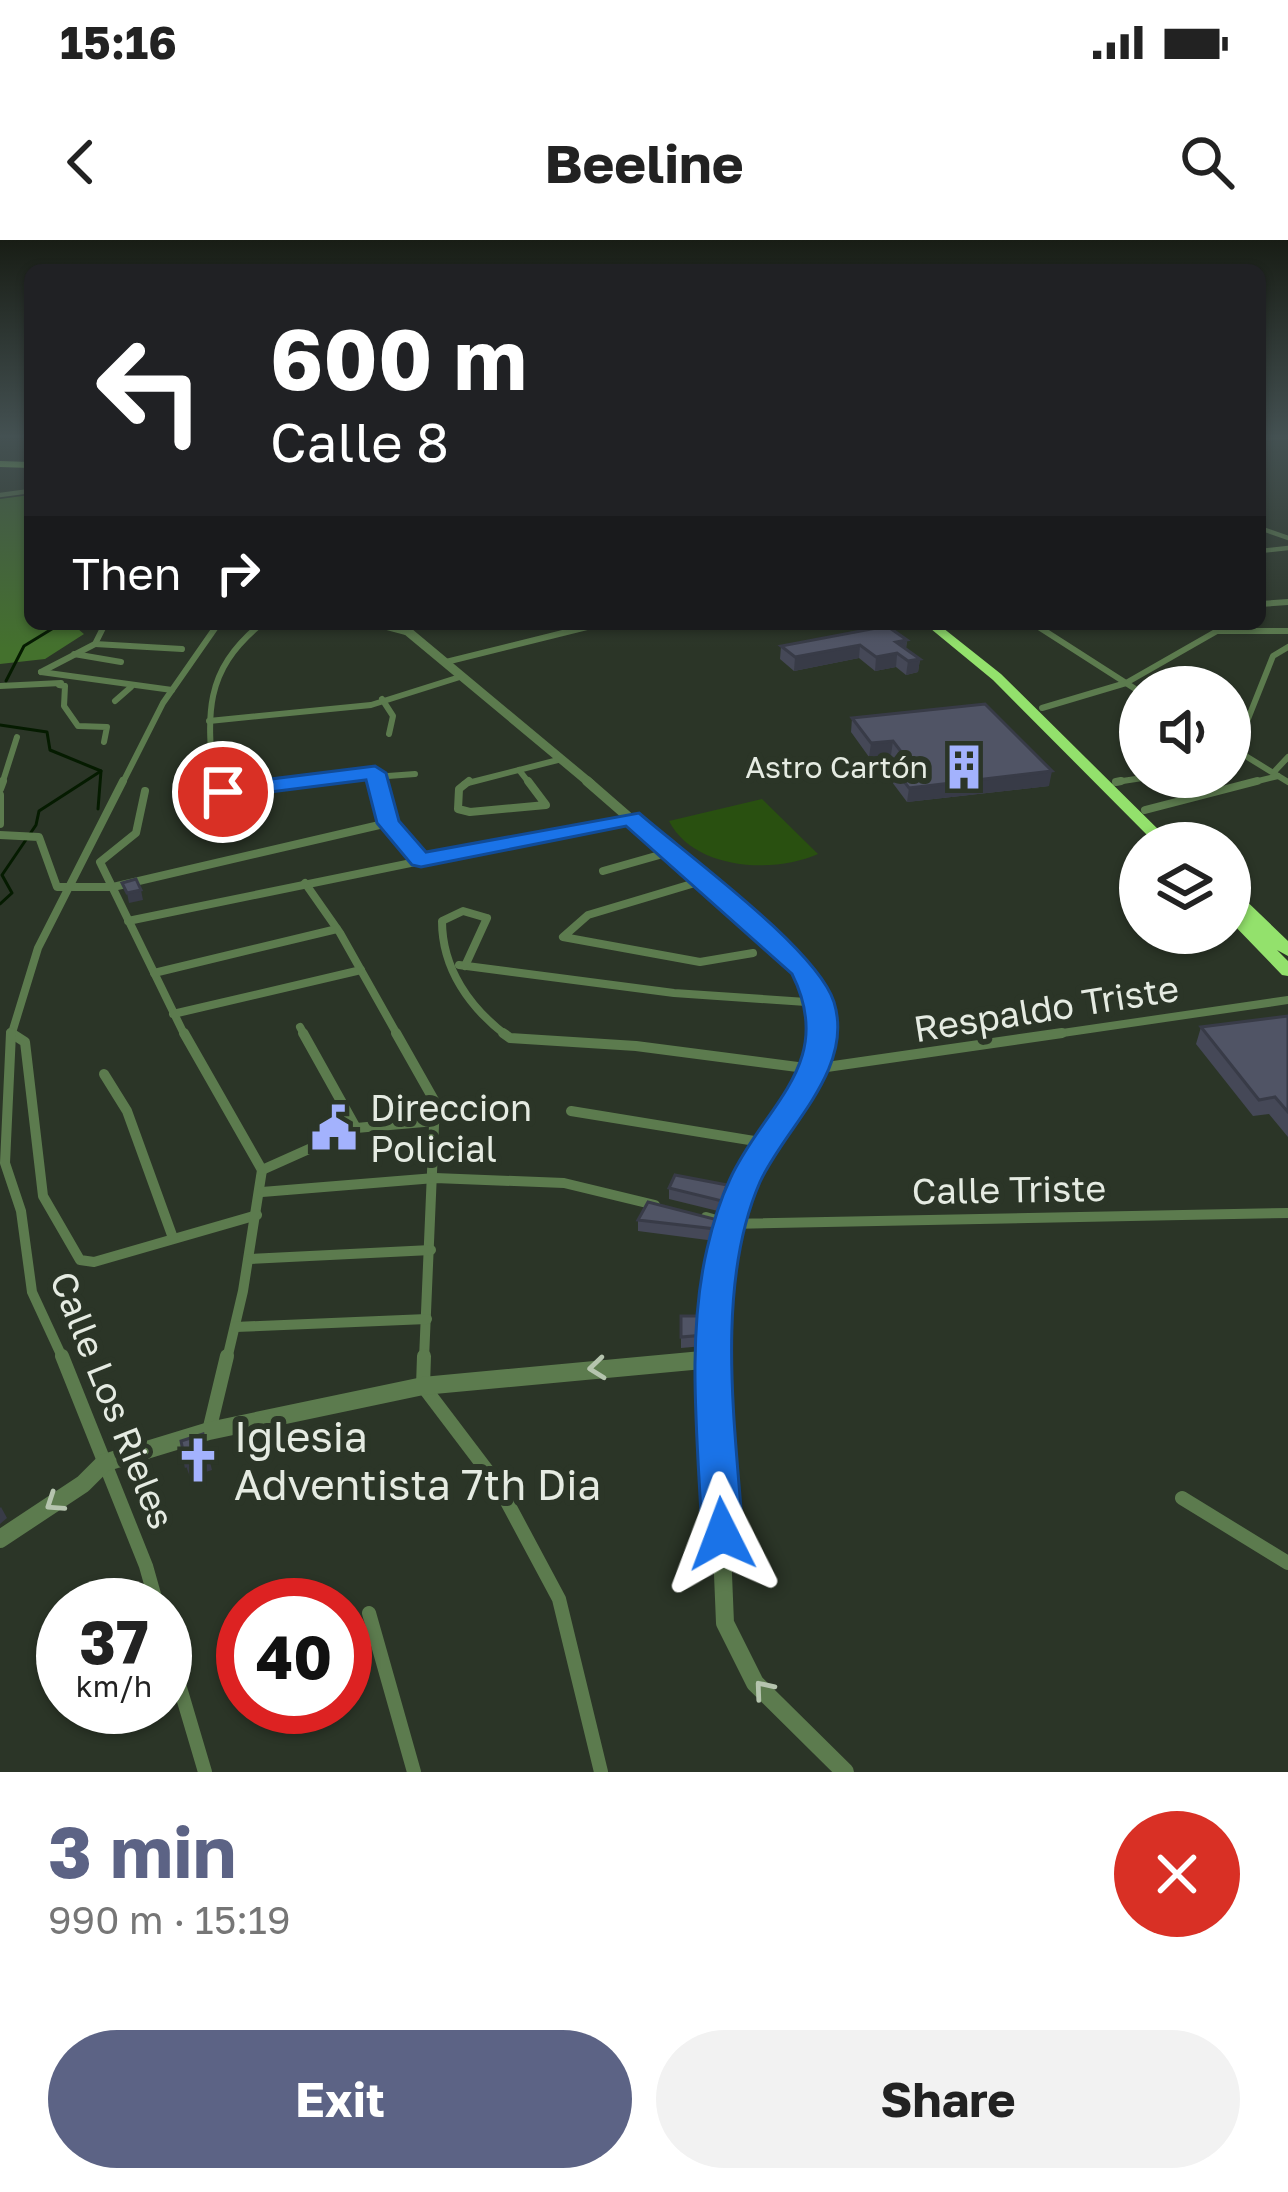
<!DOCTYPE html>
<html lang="en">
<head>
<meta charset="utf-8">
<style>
	body { margin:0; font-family:"Golos Text",sans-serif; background:#f2f2f2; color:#222; height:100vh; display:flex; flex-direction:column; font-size:45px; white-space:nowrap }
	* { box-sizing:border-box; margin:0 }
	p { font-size:39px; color:#767676 }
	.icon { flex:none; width:66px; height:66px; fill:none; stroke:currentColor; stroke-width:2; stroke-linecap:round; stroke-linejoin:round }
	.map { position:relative; height:1532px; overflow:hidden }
	.details { display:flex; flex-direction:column; background:#fff; flex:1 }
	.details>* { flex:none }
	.banner { position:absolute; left:24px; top:24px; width:1242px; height:366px; border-radius:18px; box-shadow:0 3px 9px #0004; background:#202124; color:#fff; overflow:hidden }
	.tools { position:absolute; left:1119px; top:426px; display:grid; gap:24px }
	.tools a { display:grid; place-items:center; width:132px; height:132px; border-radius:50%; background:#fff; box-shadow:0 3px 9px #0004; font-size:60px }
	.speed { position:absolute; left:36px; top:1338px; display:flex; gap:24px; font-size:60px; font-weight:700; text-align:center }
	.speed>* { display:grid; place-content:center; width:156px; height:156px; border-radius:50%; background:#fff; box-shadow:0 3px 9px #0004; line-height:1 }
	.speed small { font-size:30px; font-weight:400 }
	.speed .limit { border:18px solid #d22; background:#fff; color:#111 }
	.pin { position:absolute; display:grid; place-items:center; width:102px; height:102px; color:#fff; margin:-51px; border:6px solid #fff; border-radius:50%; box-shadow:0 3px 12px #0007 }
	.me { position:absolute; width:132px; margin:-66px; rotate:357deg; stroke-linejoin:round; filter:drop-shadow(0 0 9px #0008) }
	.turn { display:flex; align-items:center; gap:42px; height:252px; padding:0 48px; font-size:54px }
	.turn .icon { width:156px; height:156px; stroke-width:2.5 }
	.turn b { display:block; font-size:84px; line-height:102px }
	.then { display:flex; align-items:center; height:114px; padding:0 48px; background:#0003; gap:24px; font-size:45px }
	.round { display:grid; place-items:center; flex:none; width:126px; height:126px; border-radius:63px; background:#f2f2f2 }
	.head { display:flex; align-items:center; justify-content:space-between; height:204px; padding:0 48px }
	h1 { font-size:72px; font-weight:700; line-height:90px; color:#5c6385 }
	.cta { display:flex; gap:24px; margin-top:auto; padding:24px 48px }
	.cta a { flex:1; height:138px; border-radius:72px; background:#5c6385; color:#fff; font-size:48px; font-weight:700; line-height:138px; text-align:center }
	.cta a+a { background:#f2f2f2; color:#222 }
	.status { display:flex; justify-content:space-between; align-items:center; height:84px; padding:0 60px; background:#fff; direction:ltr }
	.status svg { height:33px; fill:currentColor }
	header { display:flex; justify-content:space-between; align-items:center; height:156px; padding:0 48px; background:#fff; font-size:54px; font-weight:700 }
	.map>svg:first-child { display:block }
</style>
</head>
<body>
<div class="status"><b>15:16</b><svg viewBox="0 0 49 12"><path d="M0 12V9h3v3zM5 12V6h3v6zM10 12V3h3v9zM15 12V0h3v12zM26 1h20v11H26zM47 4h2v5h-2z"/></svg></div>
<header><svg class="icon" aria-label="back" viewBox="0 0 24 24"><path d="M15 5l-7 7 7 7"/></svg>Beeline<svg class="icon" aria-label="search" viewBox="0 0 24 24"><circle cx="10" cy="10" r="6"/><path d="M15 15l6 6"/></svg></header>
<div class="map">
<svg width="1288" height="1532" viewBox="0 0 1288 1532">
	<rect width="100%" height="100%" fill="#2b3527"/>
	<path fill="#295010" d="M762 559 818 614C773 634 694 630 669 581Z"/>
	<polygon fill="#44712d" points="30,255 30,384 72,384 84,394 45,419 0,424 0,259"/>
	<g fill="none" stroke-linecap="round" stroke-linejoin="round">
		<g stroke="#051b00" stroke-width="3">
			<polyline points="6,441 24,406 60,384"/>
			<polyline points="0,485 47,492 50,510 101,531 98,569"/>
			<polyline points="0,664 12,653 2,635 36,585 39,571 101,531"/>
		</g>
		<g stroke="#5c7b4e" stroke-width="4.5">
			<polyline points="0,255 30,251"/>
			<polyline points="1260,288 1288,298"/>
			<polyline points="1260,311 1288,308"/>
		</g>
		<g stroke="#5c7b4e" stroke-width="6">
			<polyline points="1260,364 1288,362"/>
			<polyline points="376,384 406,392"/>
			<polyline points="1034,384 1140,452"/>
			<polyline points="95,404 182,409"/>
			<polyline points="74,414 121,422"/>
			<polyline points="446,422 599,384"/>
			<polyline points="41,432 172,450"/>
			<polyline points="41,432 95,404 105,384"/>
			<polyline points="59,445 65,446 64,466 78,486 107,487 104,502"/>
			<polyline points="0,446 61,443"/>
			<polyline points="382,459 393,476 389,494"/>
			<polyline points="115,461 131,447"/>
			<polyline points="1042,468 1126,443 1217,391 1288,391"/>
			<polyline points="209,481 371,465 463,436"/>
			<polyline points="1231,507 1288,542"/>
			<polyline points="1230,513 1236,509 1273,416 1288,407"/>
			<polyline points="519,530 530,544"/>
			<polyline points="1274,532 1288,517"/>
			<polyline points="375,533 378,544"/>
			<polyline points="1116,542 1149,537"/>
			<polyline points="2,544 17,497"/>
			<polyline points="122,544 163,463 218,384"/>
			<path d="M214 544C207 474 203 432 261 384"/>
			<polyline points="280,544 415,534"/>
			<polyline points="464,544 562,519"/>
			<polyline points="1246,544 1278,536"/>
		</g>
		<g stroke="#5c7b4e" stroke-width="8">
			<polyline points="214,541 243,575"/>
			<polyline points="377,541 388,583 421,620"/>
			<polyline points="469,541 459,549 458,569 470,572 546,565 528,541"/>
			<polyline points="1116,542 1121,541"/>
			<polyline points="0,549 3,541"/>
			<polyline points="145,551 136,593 100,622 185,796"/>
			<polyline points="224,552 302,541"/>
			<polyline points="0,555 0,584"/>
			<polyline points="1145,570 1257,541"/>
			<polyline points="0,595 39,597 57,647 113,647 388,583"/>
			<polyline points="603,631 670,612"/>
			<polyline points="705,640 588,675 563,697 700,722 753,713"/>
			<polyline points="305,643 340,693 398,796"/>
			<polyline points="128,681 631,578"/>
			<polyline points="459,725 674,753 821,763"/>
			<path d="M465 726 487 678 463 671 442 681C442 729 470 768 507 796"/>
			<polyline points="154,733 337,689"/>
			<polyline points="173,774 361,730"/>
			<polyline points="300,787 305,796"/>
			<polyline points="11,793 15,796"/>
			<polyline points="11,796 38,708 123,541"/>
			<polyline points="1042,796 1288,760"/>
		</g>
		<g stroke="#5c7b4e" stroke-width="10">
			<polyline points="11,793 25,802 43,956 80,1020 94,1022 257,975"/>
			<polyline points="11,793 5,923 21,971 32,1052 63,1119"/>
			<polyline points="184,793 262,930 243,1051 227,1119"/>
			<polyline points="396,793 435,862 424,1119"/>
			<polyline points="503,793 510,798 636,806 813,829 1062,793"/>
			<polyline points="104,834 127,871 173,998"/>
			<polyline points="571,871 767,903"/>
			<polyline points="356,888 435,881"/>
			<polyline points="262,930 356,888 303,793"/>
			<polyline points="262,952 435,938 564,943 655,965"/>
			<polyline points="706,977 730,984 1288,973"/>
			<polyline points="249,1019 431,1010"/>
			<polyline points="235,1087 427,1079"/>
		</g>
		<g stroke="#5c7b4e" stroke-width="14">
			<polyline points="62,1116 146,1326 157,1365"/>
			<polyline points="424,1116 423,1146 498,1245 559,1359 601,1532"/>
			<polyline points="209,1191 227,1116"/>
			<polyline points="1182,1258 1288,1323"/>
			<polyline points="369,1373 414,1532"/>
			<polyline points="165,1397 205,1532"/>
		</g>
		<polyline stroke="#5c7b4e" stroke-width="6" points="1260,197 1288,196"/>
		<polyline stroke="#5c7b4e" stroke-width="9" points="399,384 591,544"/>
		<polyline stroke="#5c7b4e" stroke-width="10" points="587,541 804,730 821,763 822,796"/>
		<path stroke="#5c7b4e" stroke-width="14" d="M714 1119C719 1059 720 999 744 942 766 891 818 852 822 793"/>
		<g stroke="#5c7b4e" stroke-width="18">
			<polyline points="714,1116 725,1383 755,1443 845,1532"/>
			<polyline points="0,1299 83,1244 104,1223 209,1191 423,1146 713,1119"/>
		</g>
		<g fill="#93e16c" fill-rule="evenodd">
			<polygon points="0,221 30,222 30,228 0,227"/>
			<polygon points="925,384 938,384 1001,434 1172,603 1155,603 993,440"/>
			<polygon points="1230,649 1236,651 1288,701 1288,716 1277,710 1288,721 1288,736 1282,735 1230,681 1230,666 1234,667 1230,663"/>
		</g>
	</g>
	<g fill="#454857">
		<polygon points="907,400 906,409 920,419 918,432 906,435 896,427 875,431 859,418 794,431 780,419 781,406"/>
		<polygon points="852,478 1049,546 907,562 892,542 894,528 901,527 891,515 869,517 851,492"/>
		<polygon points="1288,776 1288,897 1269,874 1253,876 1196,804 1201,787"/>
		<polygon points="727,945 727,956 722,972 669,959 669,948"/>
		<polygon points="648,962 717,991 715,1001 638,991 638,980"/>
		<polygon points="681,1076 706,1076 704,1106 681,1108"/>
		<polygon points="279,1186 280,1202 262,1204 261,1198"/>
	</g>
	<g fill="#383b47">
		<polygon points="907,400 905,414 897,415 896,427 875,431 876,417 896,402"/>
		<polygon points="860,405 859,418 794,431 795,417"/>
		<polygon points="920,419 918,432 906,435 908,421"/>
		<polygon points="893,501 891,515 869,517 871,503"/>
		<polygon points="1052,531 1049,546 907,562 909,548"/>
		<polygon points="141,650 143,660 129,663 127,653"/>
		<polygon points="203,1194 212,1230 190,1237 186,1226"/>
		<polygon points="1,1267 7,1278 0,1284 0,1268"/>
	</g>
	<g fill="#505465" stroke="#383b47" stroke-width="3">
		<polygon points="887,386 907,400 896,402 920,419 908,421 897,413 876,417 860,405 795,417 781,406"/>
		<polygon points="985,464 1052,531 909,548 894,528 912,526 893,501 871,503 852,478"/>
		<polygon points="136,639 141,650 127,653 122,643"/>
		<polygon points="1288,776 1288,872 1275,857 1259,860 1201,787"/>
		<polygon points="675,935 727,945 722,961 669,948"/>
		<polygon points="648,962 718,980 716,989 638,980"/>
		<polygon points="681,1076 706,1076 704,1095 681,1097"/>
		<polygon points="279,1186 278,1196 261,1198 261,1189"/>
		<polygon points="203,1194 208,1218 186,1226 181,1201"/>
	</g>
	<defs><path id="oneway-chevron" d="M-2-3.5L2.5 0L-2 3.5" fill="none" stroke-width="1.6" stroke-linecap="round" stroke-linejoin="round" transform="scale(3)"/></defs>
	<g stroke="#b5c4ae">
		<use href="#oneway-chevron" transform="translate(597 1128) rotate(174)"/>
		<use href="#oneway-chevron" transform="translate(54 1263) rotate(146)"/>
		<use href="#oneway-chevron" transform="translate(763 1449) rotate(-130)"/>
	</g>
	<linearGradient id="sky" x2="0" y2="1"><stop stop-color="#181d15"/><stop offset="0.48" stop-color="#445152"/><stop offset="1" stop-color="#445152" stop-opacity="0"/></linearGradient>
	<rect width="1288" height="409" fill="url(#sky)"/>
	<path fill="#1a73e8" stroke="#114b97" stroke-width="3" d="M375 526 386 533 399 581 426 612 639 573C686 614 817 709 834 762 855 830 785 887 760 942 715 1045 735 1184 743 1294L737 1307 722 1312 708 1307 702 1294C698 1203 686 1098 707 1009 712 987 720 960 730 939 764 865 837 824 792 734L626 586 421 627 412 625 377 583 366 540 223 558 212 552 223 545Z"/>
	<defs>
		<g id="building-bare" transform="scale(3.6)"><path d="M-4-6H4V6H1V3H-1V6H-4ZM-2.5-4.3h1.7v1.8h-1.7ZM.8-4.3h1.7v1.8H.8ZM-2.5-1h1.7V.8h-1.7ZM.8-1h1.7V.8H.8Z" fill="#a3b2fd" stroke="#2b3527" stroke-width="2.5" paint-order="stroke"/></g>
		<g id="civic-bare" transform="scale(3.6)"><path d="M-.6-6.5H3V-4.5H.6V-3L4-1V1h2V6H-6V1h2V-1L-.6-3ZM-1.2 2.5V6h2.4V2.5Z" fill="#a3b2fd" stroke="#2b3527" stroke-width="2.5" paint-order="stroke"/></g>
		<g id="church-bare" transform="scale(3.6)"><path d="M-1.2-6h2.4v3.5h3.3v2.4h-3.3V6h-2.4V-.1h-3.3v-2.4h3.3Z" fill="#a3b2fd" stroke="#2b3527" stroke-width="2.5" paint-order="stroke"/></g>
	</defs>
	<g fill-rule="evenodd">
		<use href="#building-bare" x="964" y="527"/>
		<use href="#civic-bare" x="334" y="888"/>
		<use href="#church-bare" x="198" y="1220"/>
	</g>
	<g text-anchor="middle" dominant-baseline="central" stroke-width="12" stroke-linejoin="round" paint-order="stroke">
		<g font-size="30" fill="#e5ebe2" stroke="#2b3527" text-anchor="end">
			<text x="928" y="527">Astro Cartón</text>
		</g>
		<g font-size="36" fill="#e5ebe2" stroke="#2b3527">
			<text transform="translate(1046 768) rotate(-9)">Respaldo Triste</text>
			<text transform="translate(1009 949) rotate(-1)">Calle Triste</text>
			<text transform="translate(113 1160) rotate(68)">Calle Los Rieles</text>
		</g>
		<g font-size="36" fill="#e5ebe2" stroke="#2b3527" text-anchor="start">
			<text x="370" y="867">Direccion<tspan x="370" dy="41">Policial</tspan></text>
		</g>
		<g font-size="42" fill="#e5ebe2" stroke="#2b3527" text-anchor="start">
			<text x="234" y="1196">Iglesia<tspan x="234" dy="48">Adventista 7th Dia</tspan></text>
		</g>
	</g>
</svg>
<div class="tools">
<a><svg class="icon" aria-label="sound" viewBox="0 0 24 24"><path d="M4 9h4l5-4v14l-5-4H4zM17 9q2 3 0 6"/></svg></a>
<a><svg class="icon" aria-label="layers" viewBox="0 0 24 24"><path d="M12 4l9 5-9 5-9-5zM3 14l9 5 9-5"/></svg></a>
</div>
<div class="speed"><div>37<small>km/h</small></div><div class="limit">40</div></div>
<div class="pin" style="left:223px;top:552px;background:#d93025"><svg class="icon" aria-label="arrive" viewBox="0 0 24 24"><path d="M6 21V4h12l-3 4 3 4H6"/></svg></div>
<svg class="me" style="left:722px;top:1294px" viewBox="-20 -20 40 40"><path d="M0-17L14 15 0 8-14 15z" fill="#1a73e8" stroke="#fff" stroke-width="4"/></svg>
<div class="banner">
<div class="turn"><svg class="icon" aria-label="left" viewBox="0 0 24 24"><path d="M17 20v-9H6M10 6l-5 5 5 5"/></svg><div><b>600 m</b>Calle 8</div></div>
<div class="then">Then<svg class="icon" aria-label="right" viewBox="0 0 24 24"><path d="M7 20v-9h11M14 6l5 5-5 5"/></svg></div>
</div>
</div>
<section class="details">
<div class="head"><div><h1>3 min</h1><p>990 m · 15:19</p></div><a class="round" style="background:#d93025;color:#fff"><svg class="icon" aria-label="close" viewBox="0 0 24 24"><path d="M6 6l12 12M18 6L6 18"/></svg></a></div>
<div class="cta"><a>Exit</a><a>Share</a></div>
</section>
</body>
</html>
